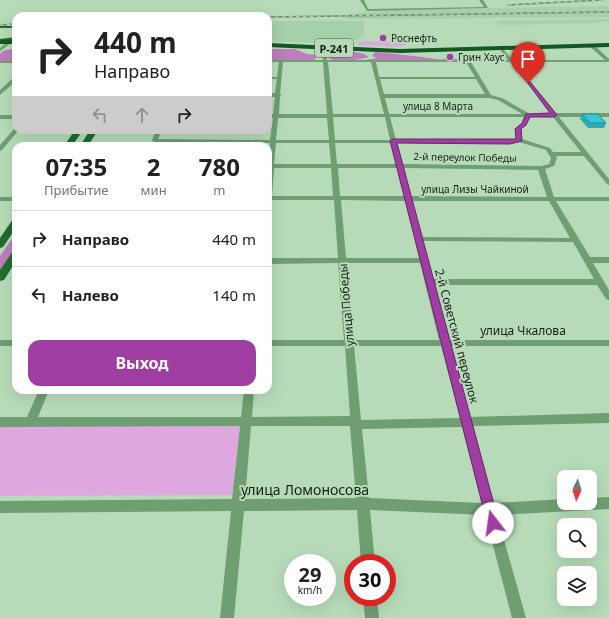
<!DOCTYPE html>
<html lang="ru">
<head>
<meta charset="utf-8">
<style>
	body { margin:0; font-family:"Noto Sans",sans-serif; background:#f2f2f2; color:#222; height:100vh; display:flex; flex-direction:column; font-size:15px; white-space:nowrap }
	* { box-sizing:border-box; margin:0 }
	p { font-size:13px; color:#767676 }
	.icon { flex:none; width:22px; height:22px; fill:none; stroke:currentColor; stroke-width:2; stroke-linecap:round; stroke-linejoin:round }
	.map { position:relative; flex:1; overflow:hidden }
	.sheet { position:absolute; left:12px; top:142px; width:260px; height:252px; display:flex; flex-direction:column; background:#fff; border-radius:12px; box-shadow:0 4px 16px #0002 }
	.sheet>* { flex:none }
	.banner { position:absolute; left:12px; top:12px; width:260px; height:122px; border-radius:12px; box-shadow:0 4px 16px #0002; background:#fff; color:#222; overflow:hidden }
	.needle { width:26px; rotate:184deg }
	.fabs { position:absolute; left:557px; top:470px; display:grid; gap:8px }
	.fabs a { display:grid; place-items:center; width:40px; height:40px; border-radius:8px; background:#fff; box-shadow:0 4px 16px #0002; font-size:20px }
	.speed { position:absolute; left:284px; top:554px; display:flex; gap:8px; font-size:20px; font-weight:700; text-align:center }
	.speed>* { display:grid; place-content:center; width:52px; height:52px; border-radius:50%; background:#fff; box-shadow:0 4px 16px #0002; line-height:1 }
	.speed small { font-size:10px; font-weight:400 }
	.speed .limit { border:6px solid #d22; background:#fff; color:#111 }
	.pin { position:absolute; display:grid; place-items:center; width:34px; height:34px; color:#fff; margin:-41px -17px; border-radius:50% 50% 50% 0; rotate:-45deg; box-shadow:0 0 4px #0007 }
	.pin .icon { rotate:45deg }
	.me { position:absolute; width:44px; margin:-22px; rotate:345deg; stroke-linejoin:round; filter:drop-shadow(0 0 3px #0008) }
	.turn { display:flex; align-items:center; gap:14px; height:84px; padding:0 16px; font-size:18px }
	.turn .icon { width:52px; height:52px; stroke-width:2.5 }
	.turn b { display:block; font-size:28px; line-height:34px }
	.lanes { display:flex; align-items:center; height:38px; padding:0 16px; background:#0003; justify-content:center; gap:20px; direction:ltr }
	.lanes .off { opacity:.35 }
	.eta { display:flex; justify-content:space-evenly; align-items:center; height:68px; text-align:center }
	.eta b { font-size:24px; font-weight:700; line-height:28px }
	.button { display:flex; gap:8px; margin-top:auto; padding:8px 16px }
	.button a { flex:1; height:46px; border-radius:12px; background:#a03da2; color:#fff; font-size:16px; font-weight:700; line-height:46px; text-align:center }
	ul { padding:0; list-style:none }
	li { display:flex; align-items:center; gap:12px; height:56px; padding:0 16px; border-top:1px solid #e0e0e0 }
	li div { flex:1 }
	li b { display:block; font-size:15px }
	li em { font-style:normal }
	.map>svg:first-child { display:block }
</style>
</head>
<body>
<div class="map">
<svg width="609" height="618" viewBox="0 0 609 618">
	<rect width="100%" height="100%" fill="#b7dbb9"/>
	<g fill="#a6d0aa">
		<polygon points="609,6 609,17 347,19 344,14 393,10"/>
		<polygon points="609,19 609,21 600,21 602,23 500,25 495,21"/>
		<polygon points="268,21 364,21 364,36 345,44 268,41"/>
	</g>
	<g fill="#dfa7df">
		<polygon points="362,41 393,42 408,45 397,47 356,45"/>
		<polygon points="0,423 240,423 232,495 0,496"/>
	</g>
	<g fill="#be7dbe">
		<polygon points="16,48 16,61 0,61 0,54 3,51"/>
		<polygon points="268,49 295,49 307,54 319,55 314,60 268,60"/>
		<path d="M332 52C343 52 361 50 369 57 356 60 340 64 328 58V55H334Z"/>
		<path d="M375 52C396 54 417 56 437 59 444 60 452 57 459 60H364L377 58 372 56Z"/>
		<polygon points="16,233 16,248 0,272 0,256"/>
	</g>
	<g fill="none" stroke-linecap="round" stroke-linejoin="round">
		<g fill="#6f9e73" fill-rule="evenodd">
			<polygon points="360,0 364,0 368,9 484,7 479,0 483,0 488,8 367,11"/>
			<polygon points="6,43 10,44 0,51 0,48"/>
			<path d="M589 44H593L609 59V62H515L556 113H609V117H559L609 179V185L607 184 584 156H556L557 158 554 166 545 169 554 197H609V201H556L590 257H609V263H593L609 290V300L606 299 597 285H434L449 340H609V346H451L470 417 609 413V423L473 426 494 503 564 499V503H590V498L609 497V509L497 515 526 618H512L485 515 370 510 375 563H361L357 510 244 511 234 618H220L231 511 0 513V501L232 499 240 426 0 427V417H27L39 390H49L38 417H241L244 390H254L252 417 350 416 345 346H268V340H344L338 263 268 264V258H338L334 200H268V163L270 143H159L157 146H153L154 142 152 140 156 130H162L158 139 270 140 273 118H268V114H273L275 97H268V93H275L277 79H268V77H277L279 62H268V60H323L322 47 324 46 326 47 327 60H508L499 48 501 47 513 60H605L589 46ZM283 62H323L327 114H279L280 96 282 95 280 94ZM328 62H371L384 114H333ZM376 62H466L475 77H379ZM471 62H510L551 113 530 114 502 98 491 95ZM380 79H476L485 94H384ZM385 98H489L498 100 522 114H389ZM333 117H385L390 140H335ZM390 117H524L522 123 515 129 516 139 510 140H396ZM530 117H553L581 152H553L550 148 522 139 521 129 526 125ZM278 118H327L329 140H276ZM519 142 546 150 551 158 549 164 541 166 403 164 397 143 510 144ZM276 143H329L331 164H274ZM335 143H391L396 164H337ZM274 168H331L333 196H272ZM338 168H397L404 196H340ZM404 168 538 170 547 197 411 196ZM341 200 405 201 419 258H346ZM412 201H549L570 238 422 237ZM423 241 573 242 594 279H433ZM347 263H420L439 340H354ZM354 346H441L460 418 361 420ZM251 426H350L356 498 245 499ZM462 427 482 503 369 498 362 429Z"/>
			<rect x="0" y="61" width="16" height="2"/>
			<polygon points="14,77 16,77 16,81 0,95 0,90"/>
			<rect x="0" y="115" width="16" height="4"/>
			<polygon points="16,128 16,130 19,130 18,131 2,150 0,151 0,145 14,129"/>
			<rect x="0" y="197" width="16" height="4"/>
			<rect x="0" y="340" width="16" height="6"/>
			<polygon points="363,597 377,597 379,618 365,618"/>
		</g>
		<g fill="#1f6d2f" fill-rule="evenodd">
			<rect x="0" y="26" width="16" height="2"/>
			<polygon points="16,37 16,41 0,43 0,39"/>
			<polygon points="75,130 83,130 72,146 64,146"/>
			<polygon points="90,130 98,130 88,146 80,146"/>
			<polygon points="16,218 16,228 3,247 0,248 0,238 13,219"/>
			<polygon points="16,250 16,261 4,280 0,281 0,270 13,251"/>
		</g>
		<g fill="#145723" fill-rule="evenodd">
			<rect x="0" y="40" width="16" height="4"/>
			<polygon points="268,43 400,49 609,43 609,47 400,53 268,47"/>
		</g>
		<g stroke="#6c856d" stroke-width="1.5">
			<g id="rail">
				<polyline points="508,5 602,0"/>
				<polyline points="268,17 609,12"/>
				<polyline points="0,25 16,24"/>
			</g>
		</g>
		<use href="#rail" stroke="#b7dbb9" stroke-width="1" stroke-dasharray="3.5" stroke-linecap="butt"/>
	</g>
	<polygon fill="#2faab9" points="582,114 606,123 604,128 588,128 580,119"/>
	<polygon fill="#37c6d7" stroke="#268b96" points="582,114 598,114 606,123 590,123"/>
	<polygon fill="#a03da2" stroke="#682869" points="527,82 530,82 557,115 554,117 530,117 526,125 521,129 522,141 510,144 397,143 499,523 498,527 493,529 488,527 487,523 390,141 393,139 516,139 515,129 522,123 526,114 550,113"/>
	<g fill="#a03da2" stroke="#b7dbb9" stroke-width="1.5">
		<circle cx="383" cy="38" r="4"/>
		<circle cx="450" cy="57" r="4"/>
	</g>
	<g text-anchor="middle" dominant-baseline="central" stroke-width="4" stroke-linejoin="round" paint-order="stroke">
		<g font-size="10" fill="#142115" stroke="#b7dbb9" text-anchor="start">
			<text x="391" y="38">Роснефть</text>
			<text x="458" y="57">Грин Хаус</text>
		</g>
		<g font-size="10" fill="#142115" stroke="#b7dbb9">
			<text x="438" y="106">улица 8 Марта</text>
			<text transform="translate(465 157) rotate(1)">2-й переулок Победы</text>
			<text x="475" y="189">улица Лизы Чайкиной</text>
		</g>
		<rect fill="#b7dbb9" stroke="#455946" stroke-width="1" x="315" y="39" width="38" height="18" rx="3"/>
		<g font-size="11" font-weight="bold" fill="#142115">
			<text x="334" y="48">Р-241</text>
		</g>
		<g font-size="12" fill="#142115" stroke="#b7dbb9">
			<text transform="translate(346 305) rotate(-95)">улица Победы</text>
			<text x="523" y="330">улица Чкалова</text>
			<text transform="translate(457 336) rotate(75)">2-й Советский переулок</text>
		</g>
		<g font-size="14" fill="#142115" stroke="#b7dbb9">
			<text x="305" y="489">улица Ломоносова</text>
		</g>
	</g>
</svg>
<div class="fabs">
<a><svg class="needle" viewBox="-14 -14 28 28"><path d="M0-13l5 13h-10z" fill="#e53935"/><path d="M0 13l5-13h-10z" fill="#767676"/></svg></a>
<a><svg class="icon" aria-label="search" viewBox="0 0 24 24"><circle cx="10" cy="10" r="6"/><path d="M15 15l6 6"/></svg></a>
<a><svg class="icon" aria-label="layers" viewBox="0 0 24 24"><path d="M12 4l9 5-9 5-9-5zM3 14l9 5 9-5"/></svg></a>
</div>
<div class="speed"><div>29<small>km/h</small></div><div class="limit">30</div></div>
<div class="pin" style="left:528px;top:83px;background:#d93025"><svg class="icon" aria-label="arrive" viewBox="0 0 24 24"><path d="M6 21V4h12l-3 4 3 4H6"/></svg></div>
<svg class="me" style="left:493px;top:523px" viewBox="-20 -20 40 40"><circle r="19" fill="#fff"/><path d="M0-13L10 11 0 6-10 11z" fill="#a03da2"/></svg>
<div class="banner">
<div class="turn"><svg class="icon" aria-label="right" viewBox="0 0 24 24"><path d="M7 20v-9h11M14 6l5 5-5 5"/></svg><div><b>440 m</b>Направо</div></div>
<div class="lanes"><svg class="icon off" aria-label="left" viewBox="0 0 24 24"><path d="M17 20v-9H6M10 6l-5 5 5 5"/></svg><svg class="icon off" aria-label="ahead" viewBox="0 0 24 24"><path d="M12 20V5M6 11l6-6 6 6"/></svg><svg class="icon" aria-label="right" viewBox="0 0 24 24"><path d="M7 20v-9h11M14 6l5 5-5 5"/></svg></div>
</div>
<section class="sheet">
<div class="eta">
<div><b>07:35</b><p>Прибытие</p></div>
<div><b>2</b><p>мин</p></div>
<div><b>780</b><p>m</p></div>
</div>
<ul>
<li><svg class="icon" aria-label="right" viewBox="0 0 24 24"><path d="M7 20v-9h11M14 6l5 5-5 5"/></svg><div><b>Направо</b></div><em>440 m</em></li>
<li><svg class="icon" aria-label="left" viewBox="0 0 24 24"><path d="M17 20v-9H6M10 6l-5 5 5 5"/></svg><div><b>Налево</b></div><em>140 m</em></li>
</ul>
<div class="button"><a>Выход</a></div>
</section>
</div>
</body>
</html>
